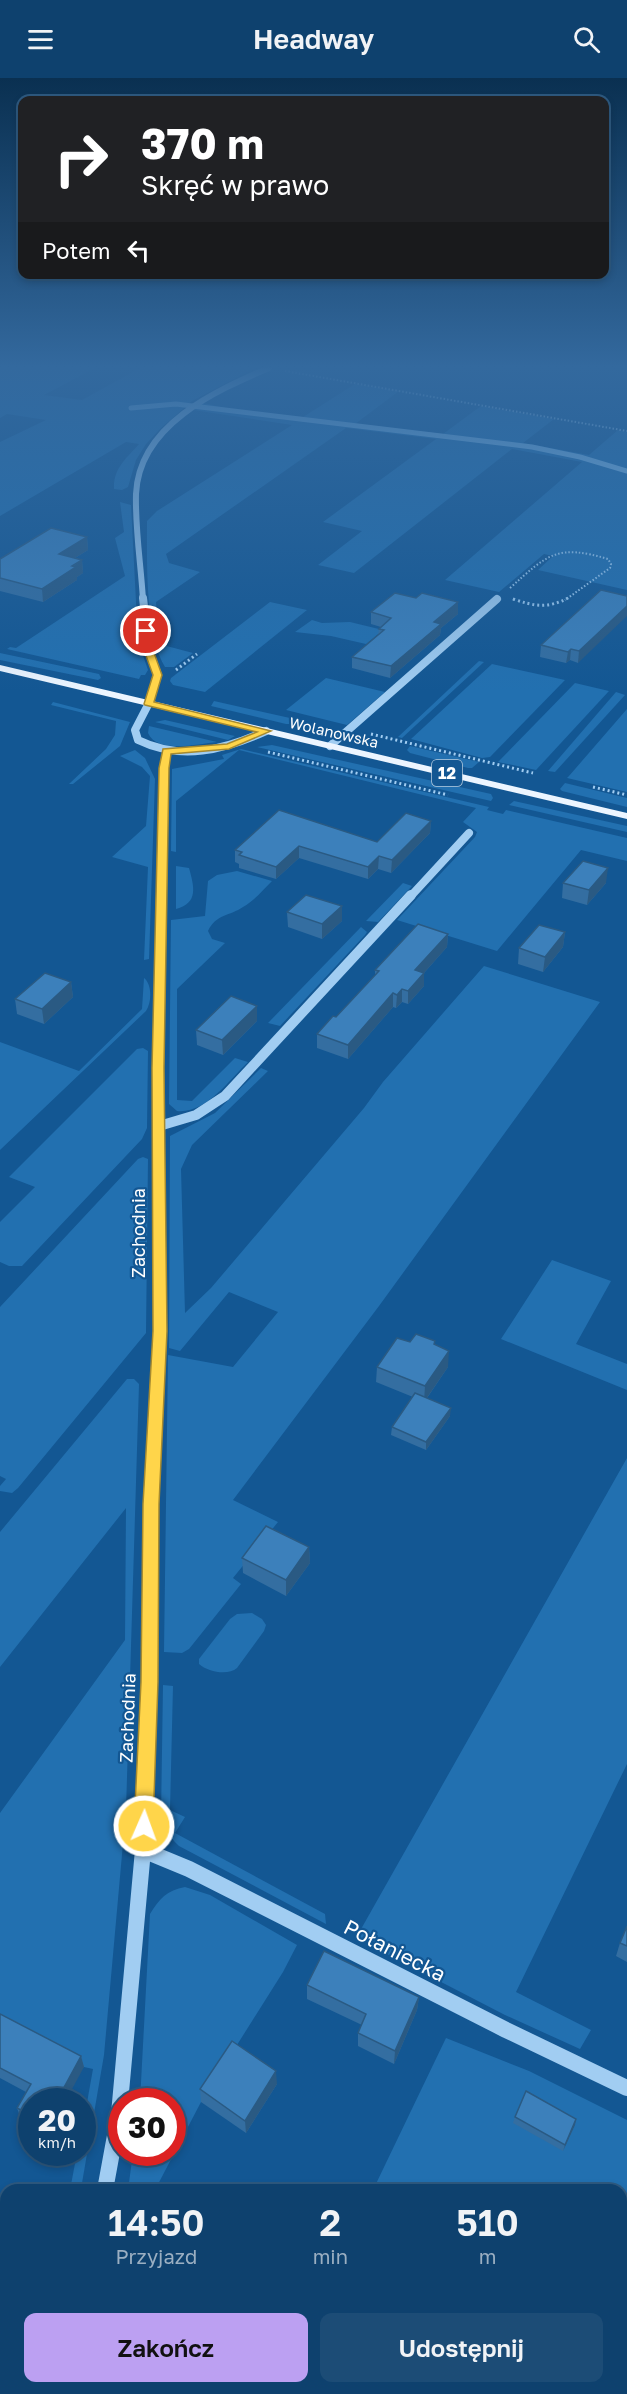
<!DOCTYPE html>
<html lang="pl">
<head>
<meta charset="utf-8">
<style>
	body { margin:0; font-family:"Golos Text",sans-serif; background:#1c4c76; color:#f1f3f6; height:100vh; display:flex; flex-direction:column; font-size:22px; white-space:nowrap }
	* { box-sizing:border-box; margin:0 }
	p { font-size:20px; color:#9bafc2 }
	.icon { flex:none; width:33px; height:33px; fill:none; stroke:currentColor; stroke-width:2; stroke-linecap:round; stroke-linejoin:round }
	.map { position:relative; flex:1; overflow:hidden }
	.sheet { position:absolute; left:0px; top:2106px; width:627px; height:210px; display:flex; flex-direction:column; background:#0e416e; border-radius:18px 18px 0 0; box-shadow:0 3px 9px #0003,0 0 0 2px #2e5a81 }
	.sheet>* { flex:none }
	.hud { position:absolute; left:18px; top:18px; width:591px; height:183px; border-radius:12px; box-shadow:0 3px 9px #0003,0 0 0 2px #2e5a81; background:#202124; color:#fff; overflow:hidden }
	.speed { position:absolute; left:18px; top:2010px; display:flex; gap:12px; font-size:30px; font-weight:700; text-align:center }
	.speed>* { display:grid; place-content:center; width:78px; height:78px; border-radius:50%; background:#0e416e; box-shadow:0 3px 9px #0003,0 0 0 2px #2e5a81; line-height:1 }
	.speed small { font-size:15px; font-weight:400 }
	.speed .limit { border:9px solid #d22; background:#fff; color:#111 }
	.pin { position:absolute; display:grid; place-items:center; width:51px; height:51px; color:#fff; margin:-26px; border:3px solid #fff; border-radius:50%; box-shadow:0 2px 6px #0007 }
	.me { position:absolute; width:66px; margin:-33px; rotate:2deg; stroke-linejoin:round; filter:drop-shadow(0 0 4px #0008) }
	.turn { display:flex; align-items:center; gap:21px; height:126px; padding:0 24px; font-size:27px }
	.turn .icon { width:78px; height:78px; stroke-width:2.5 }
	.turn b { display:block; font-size:42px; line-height:51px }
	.then { display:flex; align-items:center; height:57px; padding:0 24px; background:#0003; gap:12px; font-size:22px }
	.eta { display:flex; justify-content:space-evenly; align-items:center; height:102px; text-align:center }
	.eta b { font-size:36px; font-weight:600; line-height:42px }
	.cta { display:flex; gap:12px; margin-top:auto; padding:12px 24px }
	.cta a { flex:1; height:69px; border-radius:12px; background:#bca0f2; color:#111; font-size:24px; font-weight:600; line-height:69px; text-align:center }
	.cta a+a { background:#1c4c76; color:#f1f3f6 }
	header { display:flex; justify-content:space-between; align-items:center; height:78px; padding:0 24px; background:#0e416e; font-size:27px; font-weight:600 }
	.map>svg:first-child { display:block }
</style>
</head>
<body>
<header><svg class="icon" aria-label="menu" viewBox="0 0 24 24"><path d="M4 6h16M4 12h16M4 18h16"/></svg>Headway<svg class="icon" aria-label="search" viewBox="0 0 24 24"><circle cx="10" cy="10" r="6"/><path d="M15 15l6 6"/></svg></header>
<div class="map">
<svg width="627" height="2316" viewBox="0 0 627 2316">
	<rect width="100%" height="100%" fill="#135793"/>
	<g fill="#2270b0">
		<path d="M0 290H95L44 317 82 322 140 290H255L192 323 161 350 146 366 136 382 128 409 122 412 114 411C113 390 127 380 139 366L126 364 0 438V364L46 342 7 336 0 340Z"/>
		<path d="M355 306 399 313 355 346 443 356 481 328 554 341 523 365 589 377 618 352 627 354V512L538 492 553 478 544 476 499 514 445 502 582 384 512 371 354 495 318 487 362 453 323 444 436 361 346 350 166 476 169 485 200 494 156 524 159 566 193 575 174 589H165C145 556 147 483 147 443L157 433 292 347 193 332 203 325 235 332 303 339Z"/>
		<polygon points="120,424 131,427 138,563 148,592 145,597 141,597 139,601 7,571 10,569 16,570 125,498 115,460 124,454"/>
		<polygon points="270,524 307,532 205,614 173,607 170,603 171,600"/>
		<polygon points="312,542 322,545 350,544 383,552 366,566 331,558 295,554"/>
		<polygon points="0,575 99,596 101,600 98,602 0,582"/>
		<polygon points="479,583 484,584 402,660 398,659"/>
		<polygon points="492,586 565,602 490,679 482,680 411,661"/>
		<polygon points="326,600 385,614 347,647 286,632"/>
		<polygon points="575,605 609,613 536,692 498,684"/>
		<polygon points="616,614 625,617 555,694 548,693"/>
		<polygon points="214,623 299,642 292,646 286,646 211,628"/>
		<polygon points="53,624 130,644 120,668 73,706 69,706 106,671 115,657 116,643 51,627"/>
		<polygon points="627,631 627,714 567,700 569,698"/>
		<polygon points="165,642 235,658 228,662 155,644"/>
		<path d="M149 648 217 664C198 666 157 676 148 655Z"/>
		<polygon points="272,667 491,716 493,720 491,723 257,669"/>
		<polygon points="410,668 479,684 472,690 468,690 410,675 407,672"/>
		<polygon points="241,671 489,729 487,732 503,736 506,732 627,760 627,783 581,772 497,873 397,842 475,759 477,754 463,744 476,730 239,672 176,723 176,774 171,773 172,691 224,681 222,677"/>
		<polygon points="135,672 145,680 155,701 149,881 144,882 148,789 112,779 146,748 150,698 142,689 120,678"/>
		<polygon points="565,705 627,720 627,729 562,713 560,711"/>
		<polygon points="514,723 627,748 627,754 509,727"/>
		<path d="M176 788 189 790C194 808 199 825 176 831Z"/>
		<path d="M237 793 272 803C263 812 254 823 243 829 230 838 216 836 208 853L212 861 225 865 177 911V1022L192 1023 235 980 248 984C229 1002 206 1036 177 1033L169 1026 171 842 205 838 208 803 217 797Z"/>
		<polygon points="403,805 412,808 378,844 366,843"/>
		<polygon points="361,849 367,854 365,857 280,948 268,945"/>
		<polygon points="484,888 600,924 379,1228 233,1422 278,1444 233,1500 241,1506 189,1571 182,1575 164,1574 168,1277 233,1289 278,1234 229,1214 180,1273 169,1270 170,1058 215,1035 261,990 268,993 192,1067 181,1091 185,1235 211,1210 364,1030 383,1004"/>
		<path d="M144 900C152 906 152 924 146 933L0 1072V964L79 993 142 931Z"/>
		<polygon points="143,970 148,973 147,1050 142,1061 22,1188 9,1188 0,1184 0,1144 35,1109 9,1099 137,971"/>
		<polygon points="143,1079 148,1081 146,1255 18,1410 12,1415 0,1413 0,1408 6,1401 0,1398 0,1229 138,1081"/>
		<polygon points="552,1182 611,1203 576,1266 627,1286 627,1312 501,1261"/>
		<polygon points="127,1301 134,1301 139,1306 126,1732 104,1977 82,2105 81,2112 70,2112 77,2075 82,2074 83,2047 93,1991 84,1989 0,1946 0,1735 125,1562 126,1430 0,1589 0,1454"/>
		<polygon points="627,1380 627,1686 516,1914 591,1952 580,1971 505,1937 356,1860"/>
		<path d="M252 1535 262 1541 266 1547 264 1553 237 1590C228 1598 208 1594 199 1586V1581L230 1541 237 1536Z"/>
		<path d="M163 1607 173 1608 170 1732 185 1739 175 1755 325 1836 326 1846 179 1768C170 1759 162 1751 161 1738Z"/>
		<path d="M185 1809 210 1817 297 1867 283 1894 201 2024 155 2112H128L133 2075 172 2074V2024L140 2023 150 1836C159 1821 167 1812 185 1809Z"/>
		<polygon points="446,1960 529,1993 627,2042 627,2206 621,2223 621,2112 373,2112"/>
		<polygon points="621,2242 627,2245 627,2316 399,2316 402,2310 621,2310"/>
	</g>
	<polygon fill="#3c6d98" stroke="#93caf5" stroke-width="1.5" points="114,2310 241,2310 239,2316 115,2316"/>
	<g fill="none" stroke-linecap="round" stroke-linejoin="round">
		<polyline stroke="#93caf5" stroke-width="5" points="131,330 176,326 532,369 580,379 627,393"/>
		<g stroke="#a1cdf2" stroke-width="2" stroke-dasharray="1.5 2" stroke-linecap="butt">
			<polyline points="285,293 627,353"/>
			<path d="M510 510C548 476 557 466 608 481L611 486 610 490 565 522"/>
			<polyline points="513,521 515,522"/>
		</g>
		<g stroke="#a1cdf2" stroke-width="3" stroke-dasharray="2 3" stroke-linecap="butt">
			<path d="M513 521C534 528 547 531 568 520"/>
			<polyline points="176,592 197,576"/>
			<polyline points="371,656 533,695"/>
			<polyline points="268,674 448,717"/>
			<polyline points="593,709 627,717"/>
		</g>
		<path stroke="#a1cdf2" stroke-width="6" d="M143 522C141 487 135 451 136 416 139 347 215 313 269 290"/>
		<g stroke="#a1cdf2" stroke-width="8">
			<path d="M143 520 149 572 158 597 149 625 135 652 138 662C181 683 224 672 266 653"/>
			<polyline points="330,668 497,521"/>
			<polyline points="161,819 164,690 167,673"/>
			<polyline points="410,819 469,755"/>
		</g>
		<g stroke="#a1cdf2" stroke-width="10">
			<polyline points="159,1048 196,1037 225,1018 411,817"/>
			<polyline points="160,1200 158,990 161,817"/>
		</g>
		<polyline stroke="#a1cdf2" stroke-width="12" points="146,1689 151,1426 160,1253 160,1199"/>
		<g stroke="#a1cdf2" stroke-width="16">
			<polyline points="143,1772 189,1791 506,1952 627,2010"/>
			<polyline points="105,2112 119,2036 143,1772 146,1688"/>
			<polyline points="5,2316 9,2310"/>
		</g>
		<polygon fill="#ecf5ff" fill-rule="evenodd" points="0,587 627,735 627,741 0,593"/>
	</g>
	<g fill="#346ea1">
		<polygon points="87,459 88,472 75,480 82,482 83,495 77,499 77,502 43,524 0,513 0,481"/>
		<polygon points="601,512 578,585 570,582 566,585 540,579 541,567"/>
		<polygon points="416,520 458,524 458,536 441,550 440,557 390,600 352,590 352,579 378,557 379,551 381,549 371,546 371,534"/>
		<polygon points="431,743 430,755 391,795 378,791 368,801 299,780 276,801 239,790 239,786 235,784 235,772 377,764"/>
		<polygon points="563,805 606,805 587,827 562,820"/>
		<polygon points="287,834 342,843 322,861 288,849"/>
		<polygon points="565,854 563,869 543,894 518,886 519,870"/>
		<polygon points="448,856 447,869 424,895 424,908 408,926 402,924 396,930 393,929 348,981 317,970 317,956 336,939 375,897 375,892"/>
		<polygon points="71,904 73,919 44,946 17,936 15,921"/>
		<polygon points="257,943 223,977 197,967 196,952"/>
		<polygon points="435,1263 435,1267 448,1289 427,1320 450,1338 426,1372 391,1357 392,1349 413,1319 376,1304 377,1289 410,1264"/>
		<polygon points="309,1469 310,1485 286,1518 243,1495 242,1480"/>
		<polygon points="627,1848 627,1884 616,1878 620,1865"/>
		<polygon points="307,1907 419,1919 417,1932 394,1986 358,1968 358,1955 362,1947 307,1921"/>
		<polygon points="0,1936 81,1978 84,1989 32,2024 32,2047 21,2041 17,2030 26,2014 0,2000"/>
		<polygon points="277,2006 246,2055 201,2024 200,2011"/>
		<polygon points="515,2039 576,2041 575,2047 563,2073 513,2045"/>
	</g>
	<g fill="#2a5a83">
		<polygon points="87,459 88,472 60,489 59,476"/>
		<polygon points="82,482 83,495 77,499 77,502 43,524 42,511"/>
		<polygon points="458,524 458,536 441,550 440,557 390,600 391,588 434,544"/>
		<polygon points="627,528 627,538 578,585 579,573"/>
		<polygon points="571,571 570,582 566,585 568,574"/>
		<polygon points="431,743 430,755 391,795 392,782"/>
		<polygon points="299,768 299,780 276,801 276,789"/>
		<polygon points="379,778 378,791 368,801 368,789"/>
		<polygon points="608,790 606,805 587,827 589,812"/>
		<polygon points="342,828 342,843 322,861 322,846"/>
		<polygon points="565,854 563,869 543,894 545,879"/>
		<polygon points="448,856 447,869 415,905 415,892"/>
		<polygon points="424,895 424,908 408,926 408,913"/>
		<polygon points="71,904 73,919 44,946 42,931"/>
		<polygon points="402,911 402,924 396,930 397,917"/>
		<polygon points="393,915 393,929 348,981 348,967"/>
		<polygon points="257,928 257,943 223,977 222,962"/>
		<polygon points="449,1273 448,1289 424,1324 425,1308"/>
		<polygon points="451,1330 450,1338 426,1372 426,1364"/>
		<polygon points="309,1469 310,1485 286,1518 286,1502"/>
		<polygon points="419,1919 417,1932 394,1986 395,1973"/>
		<polygon points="81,1978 84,1989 65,2024 56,2024"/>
		<polygon points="276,1993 277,2006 246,2055 245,2043"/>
		<polygon points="576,2041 575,2047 563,2073 565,2067"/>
	</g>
	<g fill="#3c80bb" stroke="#2a5a83" stroke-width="1.5">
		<polygon points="51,450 87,459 59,476 82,482 72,488 76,489 42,511 0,500 0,481"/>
		<polygon points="601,512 627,518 627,528 579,573 571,571 568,574 541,567"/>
		<polygon points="395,515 416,520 422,515 458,524 434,544 441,546 391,588 352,579 384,552 379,551 391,540 371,534"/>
		<polygon points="279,732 377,764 406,735 431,743 392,782 379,778 368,789 299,768 276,789 239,777 242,774 235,772"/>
		<polygon points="583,783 608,790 589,812 563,805"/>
		<polygon points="306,817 342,828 322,846 287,834"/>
		<polygon points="418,846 448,856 415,892 424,895 408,913 402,911 397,917 393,915 348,967 317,956 333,938 336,939 379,893 375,892"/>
		<polygon points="539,847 565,854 545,879 519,870"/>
		<polygon points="45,895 71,904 42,931 15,921"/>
		<polygon points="231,918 257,928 222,962 196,952"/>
		<polygon points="416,1256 435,1263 434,1266 449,1273 425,1308 377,1289 397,1260 410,1264"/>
		<polygon points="415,1315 451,1330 426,1364 392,1349"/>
		<polygon points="266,1448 309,1469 286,1502 242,1480"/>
		<polygon points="627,1848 627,1868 620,1865"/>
		<polygon points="324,1873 419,1919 395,1973 358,1955 366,1936 307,1907"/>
		<polygon points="0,1936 81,1978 56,2024 32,2024 32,2038 17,2030 31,2006 0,1990"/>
		<polygon points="232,1963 276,1993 245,2043 200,2011"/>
		<polygon points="526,2013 576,2041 565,2067 515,2039"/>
	</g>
	<linearGradient id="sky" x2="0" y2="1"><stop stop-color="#0a3051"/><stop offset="0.47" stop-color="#33699e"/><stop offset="1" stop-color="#33699e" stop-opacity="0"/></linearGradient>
	<rect width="627" height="614" fill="url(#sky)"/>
	<polygon fill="#ffd54a" stroke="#a68a30" stroke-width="1.5" points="146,550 150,553 153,572 162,597 154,624 271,653 229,671 171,676 169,690 164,990 167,1253 159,1426 158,1604 153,1748 150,1754 144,1756 137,1754 134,1748 141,1604 143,1426 153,1253 152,990 159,690 163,671 227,666 257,654 145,627 144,626 153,597 144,572 142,553"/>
	<g text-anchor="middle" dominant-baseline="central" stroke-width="4.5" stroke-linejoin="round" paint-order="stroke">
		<g font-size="15" fill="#fff" stroke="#135793">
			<text transform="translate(334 654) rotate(13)">Wolanowska</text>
		</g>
		<rect fill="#135793" stroke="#b8cddf" stroke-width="1.5" x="432" y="682" width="30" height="26" rx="4.5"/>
		<g font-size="16" font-weight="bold" fill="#fff">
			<text x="447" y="695">12</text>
		</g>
		<g font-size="18" fill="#fff" stroke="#135793">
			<text transform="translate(138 1155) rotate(-90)">Zachodnia</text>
			<text transform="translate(127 1640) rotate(-88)">Zachodnia</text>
		</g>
		<g font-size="21" fill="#fff" stroke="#135793">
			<text transform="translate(395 1872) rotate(27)">Połaniecka</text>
		</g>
	</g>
</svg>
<div class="speed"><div>20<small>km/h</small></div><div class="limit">30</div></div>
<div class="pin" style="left:146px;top:553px;background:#d93025"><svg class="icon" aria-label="arrive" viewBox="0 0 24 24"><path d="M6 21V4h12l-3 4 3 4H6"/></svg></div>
<svg class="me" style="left:144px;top:1748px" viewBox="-20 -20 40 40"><circle r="17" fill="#ffd54a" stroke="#fff" stroke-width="3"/><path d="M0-11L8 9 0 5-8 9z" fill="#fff"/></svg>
<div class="hud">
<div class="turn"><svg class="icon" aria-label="right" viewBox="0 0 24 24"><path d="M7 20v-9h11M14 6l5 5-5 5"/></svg><div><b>370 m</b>Skręć w prawo</div></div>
<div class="then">Potem<svg class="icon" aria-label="left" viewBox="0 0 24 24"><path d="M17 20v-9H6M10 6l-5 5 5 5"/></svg></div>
</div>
<section class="sheet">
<div class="eta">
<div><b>14:50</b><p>Przyjazd</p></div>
<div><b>2</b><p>min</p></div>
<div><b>510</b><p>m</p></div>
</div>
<div class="cta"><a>Zakończ</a><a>Udostępnij</a></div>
</section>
</div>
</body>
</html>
